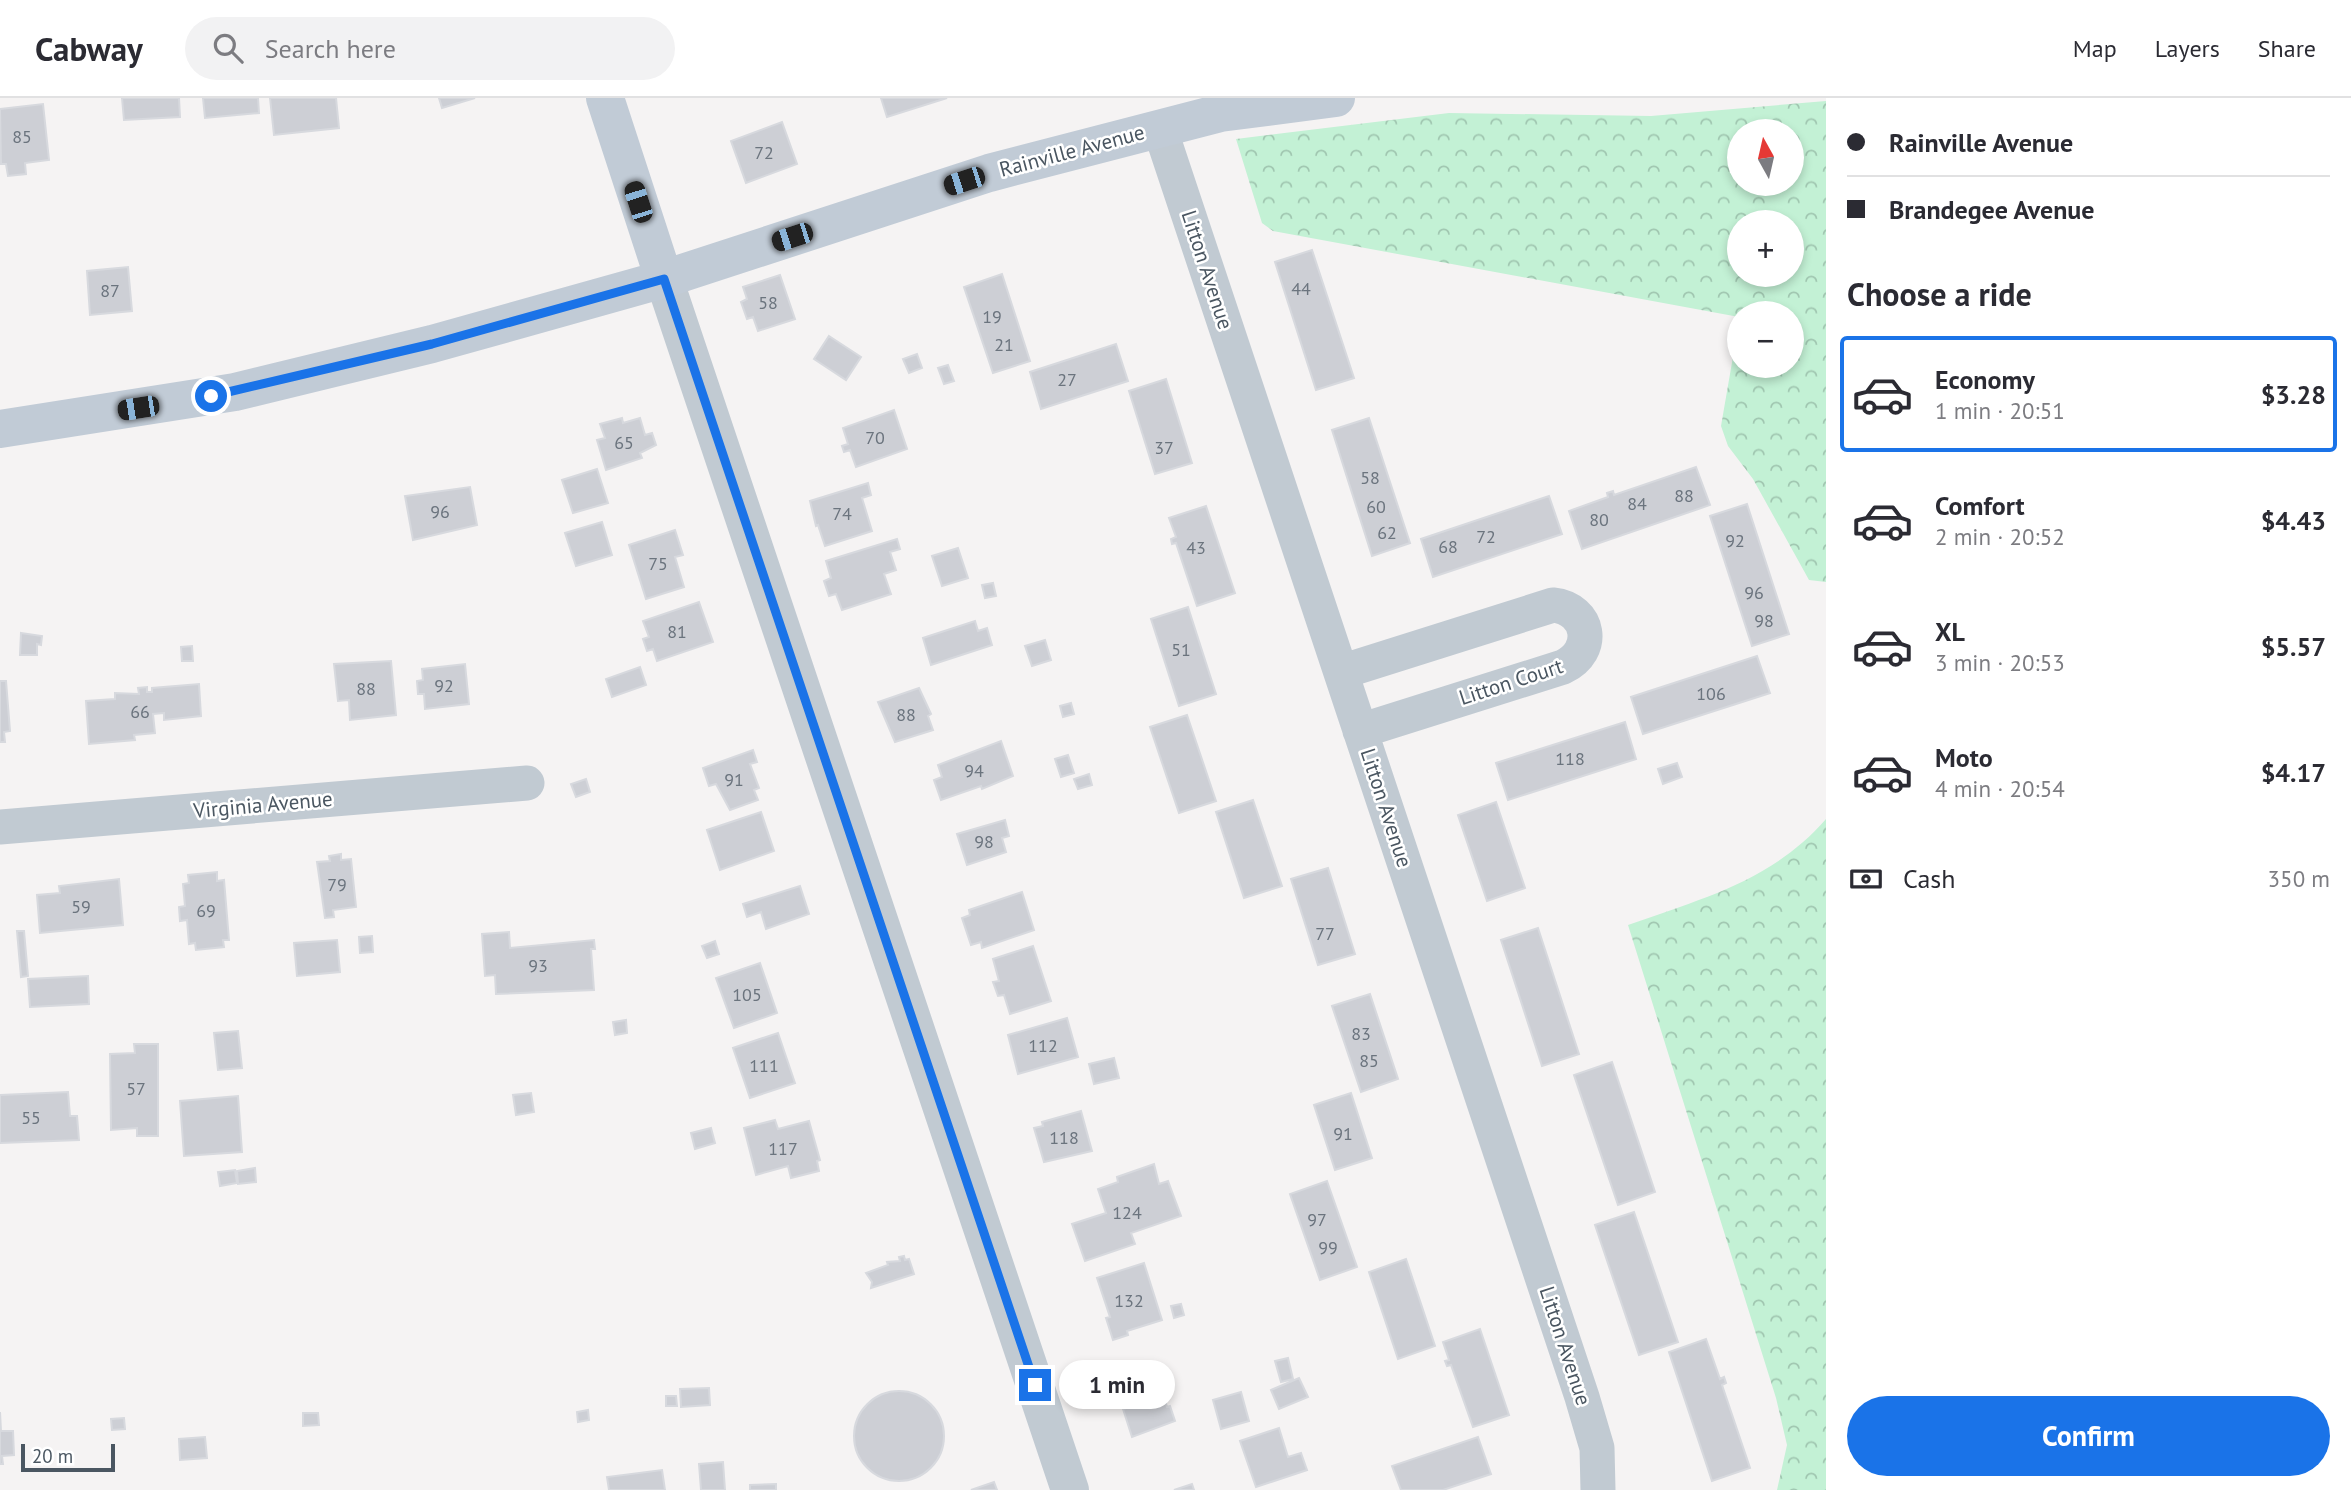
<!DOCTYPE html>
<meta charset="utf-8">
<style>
:root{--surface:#fff;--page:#f2f2f3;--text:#2b2b33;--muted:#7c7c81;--line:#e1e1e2;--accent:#1a73e8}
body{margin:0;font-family:"PT Sans",sans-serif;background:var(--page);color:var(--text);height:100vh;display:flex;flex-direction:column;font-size:26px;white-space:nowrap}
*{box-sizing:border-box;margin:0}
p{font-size:23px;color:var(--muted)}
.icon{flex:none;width:38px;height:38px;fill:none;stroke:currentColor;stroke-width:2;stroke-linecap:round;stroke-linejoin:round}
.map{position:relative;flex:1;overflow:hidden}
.sheet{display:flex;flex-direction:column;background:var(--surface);width:525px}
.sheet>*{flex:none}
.hud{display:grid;align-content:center;height:154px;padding:0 21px;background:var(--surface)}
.needle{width:46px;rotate:352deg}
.controls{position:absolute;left:1727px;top:21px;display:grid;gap:14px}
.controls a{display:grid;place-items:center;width:77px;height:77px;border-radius:50%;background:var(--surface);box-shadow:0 4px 10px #0003;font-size:35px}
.scale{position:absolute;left:21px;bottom:18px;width:94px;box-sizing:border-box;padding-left:7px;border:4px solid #4a5661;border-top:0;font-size:19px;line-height:24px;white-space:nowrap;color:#4a5661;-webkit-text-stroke:5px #fff;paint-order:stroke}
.end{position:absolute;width:32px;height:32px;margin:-16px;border:9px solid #1a73e8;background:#fff;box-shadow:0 0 0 4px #fff}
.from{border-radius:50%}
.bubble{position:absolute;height:49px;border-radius:24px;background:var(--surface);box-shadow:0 4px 10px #0003;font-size:23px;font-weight:700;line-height:49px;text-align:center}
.car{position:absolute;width:21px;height:42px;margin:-21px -10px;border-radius:9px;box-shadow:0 0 5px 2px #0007;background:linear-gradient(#222 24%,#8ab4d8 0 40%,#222 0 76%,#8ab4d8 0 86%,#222 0)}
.hud b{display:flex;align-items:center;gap:24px;height:66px;font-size:26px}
.hud b+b{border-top:2px solid var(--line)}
.hud i{width:18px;height:18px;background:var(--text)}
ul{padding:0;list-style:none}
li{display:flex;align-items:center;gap:21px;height:116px;margin:0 14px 10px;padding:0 7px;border:4px solid transparent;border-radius:7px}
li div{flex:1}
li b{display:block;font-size:26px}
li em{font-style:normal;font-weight:700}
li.current{border-color:var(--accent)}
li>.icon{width:63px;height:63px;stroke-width:1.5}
h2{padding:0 21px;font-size:32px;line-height:84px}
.pay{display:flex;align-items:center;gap:18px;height:77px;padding:0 21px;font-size:26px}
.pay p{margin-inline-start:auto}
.button{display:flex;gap:14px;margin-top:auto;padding:14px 21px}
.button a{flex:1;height:80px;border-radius:42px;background:var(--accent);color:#fff;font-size:28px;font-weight:700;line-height:80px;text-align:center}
header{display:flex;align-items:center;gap:42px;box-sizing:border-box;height:98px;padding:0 35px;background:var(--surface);border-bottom:2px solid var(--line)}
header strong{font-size:33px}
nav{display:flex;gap:38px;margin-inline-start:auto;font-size:24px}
.search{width:490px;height:63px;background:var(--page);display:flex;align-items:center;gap:18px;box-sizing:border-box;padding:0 24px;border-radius:38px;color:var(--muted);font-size:26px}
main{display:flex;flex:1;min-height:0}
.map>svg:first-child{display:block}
</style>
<header>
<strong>Cabway</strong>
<div class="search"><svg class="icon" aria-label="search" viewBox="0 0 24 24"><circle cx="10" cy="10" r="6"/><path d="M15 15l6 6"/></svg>Search here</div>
<nav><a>Map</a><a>Layers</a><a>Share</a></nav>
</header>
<main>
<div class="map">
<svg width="1826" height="1392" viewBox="0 0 1826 1392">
<defs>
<pattern id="forest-crowns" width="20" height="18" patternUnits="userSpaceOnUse" patternTransform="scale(1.75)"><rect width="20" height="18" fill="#c3f1d5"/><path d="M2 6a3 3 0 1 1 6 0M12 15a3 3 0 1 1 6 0" fill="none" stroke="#a0c6b0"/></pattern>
</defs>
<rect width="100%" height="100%" fill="#f5f3f3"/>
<path fill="url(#forest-crowns)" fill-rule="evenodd" d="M 1826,3 L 1826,484 L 1809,482 L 1753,381 L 1728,348 L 1721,328 L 1739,224 L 1740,268 L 1792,268 L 1792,215 L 1740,215 L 1739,219 L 1273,133 L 1262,125 L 1236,41 L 1449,15 L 1651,18 ZM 1740,33 L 1792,33 L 1792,86 L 1740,86 ZM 1740,124 L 1792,124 L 1792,177 L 1740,177 Z
M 1826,721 L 1826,1392 L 1777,1392 L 1787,1347 L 1776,1300 L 1628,827 C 1703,800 1772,783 1826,721 Z"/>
<path fill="#cdcfd5" stroke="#d7d9de" stroke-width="2" d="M 122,0 L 179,0 L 180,19 L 124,22 Z
M 203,0 L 258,0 L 259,15 L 205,20 Z
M 270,0 L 336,0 L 339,30 L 274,37 Z
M 439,0 L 475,0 L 442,10 Z
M 881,0 L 947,0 L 887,19 Z
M 43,6 L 49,62 L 25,65 L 26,76 L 8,78 L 6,66 L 1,66 L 0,11 Z
M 782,24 L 797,66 L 746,85 L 731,43 Z
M 1312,152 L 1354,280 L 1316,292 L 1275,164 Z
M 128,169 L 132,213 L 90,217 L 87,173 Z
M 1002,176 L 1030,263 L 993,275 L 964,189 Z
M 780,177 L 795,221 L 758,233 L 753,219 L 747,221 L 741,204 L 747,201 L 743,189 Z
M 829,238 L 861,259 L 846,282 L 814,261 Z
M 1116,246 L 1128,283 L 1041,311 L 1030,274 Z
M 917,256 L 922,270 L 909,275 L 903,261 Z
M 948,267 L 954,283 L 944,286 L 938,270 Z
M 1166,281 L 1192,365 L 1155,376 L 1129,293 Z
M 894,312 L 907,351 L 856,369 L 850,352 L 844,354 L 842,348 L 848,346 L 843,330 Z
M 622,320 L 623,325 L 640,320 L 645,337 L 652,335 L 656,347 L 640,355 L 642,360 L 606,372 L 597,342 L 605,340 L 600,326 Z
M 1369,320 L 1410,445 L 1372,458 L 1332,332 Z
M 1696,369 L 1710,407 L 1582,451 L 1569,413 L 1608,399 L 1607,395 L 1613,393 L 1614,397 Z
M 597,371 L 608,405 L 573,415 L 562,382 Z
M 868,385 L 871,397 L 862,400 L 872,433 L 825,448 L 818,427 L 816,428 L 810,403 Z
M 470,389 L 477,427 L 413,442 L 405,398 Z
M 1549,398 L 1562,436 L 1433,479 L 1421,441 Z
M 1747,406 L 1789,536 L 1752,548 L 1710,418 Z
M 1206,408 L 1235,495 L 1197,508 L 1176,445 L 1172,446 L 1171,441 L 1176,439 L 1169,420 Z
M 602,424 L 612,457 L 576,468 L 565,435 Z
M 675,432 L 683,457 L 675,459 L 684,489 L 646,501 L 629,447 Z
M 897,441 L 900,451 L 890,454 L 896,472 L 884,476 L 891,496 L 842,512 L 836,496 L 829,498 L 824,483 L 831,480 L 826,463 Z
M 958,450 L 968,480 L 942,488 L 932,458 Z
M 993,485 L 996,498 L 985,500 L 982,487 Z
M 699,504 L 713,544 L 657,563 L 653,551 L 647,553 L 643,541 L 649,539 L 643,523 Z
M 1188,509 L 1216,596 L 1179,608 L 1151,521 Z
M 975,523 L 978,533 L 987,530 L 992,547 L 931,567 L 923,540 Z
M 21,535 L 42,538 L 41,547 L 37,546 L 37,557 L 20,557 Z
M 1045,542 L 1051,562 L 1032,568 L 1025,548 Z
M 192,548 L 193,563 L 182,563 L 181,549 Z
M 1757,558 L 1770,595 L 1643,636 L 1631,599 Z
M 391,563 L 396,617 L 350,622 L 349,602 L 338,603 L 334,566 Z
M 465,566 L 469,606 L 425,611 L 424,596 L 418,596 L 417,583 L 423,582 L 422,571 Z
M 640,569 L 646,587 L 612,599 L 606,581 Z
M 0,583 L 6,583 L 10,633 L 4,634 L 5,644 L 0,644 Z
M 199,586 L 201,618 L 164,622 L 164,615 L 153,616 L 155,635 L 134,637 L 135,642 L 89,646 L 86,603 L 115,601 L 115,595 L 139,596 L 138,590 L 147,589 L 147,594 L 152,594 L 152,590 Z
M 919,590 L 931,616 L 928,618 L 933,632 L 895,644 L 878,604 Z
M 1071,605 L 1074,616 L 1063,619 L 1060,608 Z
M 1187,617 L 1216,703 L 1179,715 L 1150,629 Z
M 1625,624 L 1636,661 L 1508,702 L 1496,665 Z
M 1001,643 L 1013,678 L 982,691 L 981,688 L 941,702 L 934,682 L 942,679 L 938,667 Z
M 753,652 L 757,664 L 750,666 L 759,690 L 754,692 L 758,702 L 730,712 L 716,686 L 709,688 L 703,670 Z
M 1068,657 L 1074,675 L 1061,679 L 1055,661 Z
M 1677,665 L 1682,679 L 1663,686 L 1658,671 Z
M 1089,676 L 1092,687 L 1078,691 L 1074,681 Z
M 586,681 L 590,694 L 576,699 L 571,686 Z
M 1253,702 L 1282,788 L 1244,800 L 1216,714 Z
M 1496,704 L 1525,790 L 1487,803 L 1458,717 Z
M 761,714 L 774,753 L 720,772 L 707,732 Z
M 1005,722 L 1009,738 L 1002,740 L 1006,754 L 967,767 L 957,736 Z
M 341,756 L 341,762 L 351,761 L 356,809 L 333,812 L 334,819 L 325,820 L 317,764 L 330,763 L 329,758 Z
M 1328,770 L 1355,856 L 1318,867 L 1291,781 Z
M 217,774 L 217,783 L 224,782 L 229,842 L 223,842 L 224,849 L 196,852 L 195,845 L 189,846 L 187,822 L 180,823 L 179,809 L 185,808 L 183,786 L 189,785 L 188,777 Z
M 119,781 L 123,827 L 40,835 L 37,797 L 60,795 L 59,788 Z
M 800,788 L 809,816 L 766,831 L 761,814 L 747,819 L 743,806 Z
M 1022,794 L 1034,832 L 982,850 L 981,844 L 971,847 L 962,820 L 970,817 L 969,812 Z
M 1538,830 L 1579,956 L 1542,968 L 1501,842 Z
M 17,833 L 24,833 L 28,878 L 21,879 Z
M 509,834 L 510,850 L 594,842 L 595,851 L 591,851 L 594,892 L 496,896 L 495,877 L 485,878 L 482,836 Z
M 372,838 L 373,854 L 360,855 L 359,839 Z
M 337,842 L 340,874 L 297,878 L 294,845 Z
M 715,843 L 719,856 L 707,860 L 702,848 Z
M 1033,848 L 1051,903 L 1010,916 L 1004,897 L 998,898 L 993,884 L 999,883 L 993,861 Z
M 760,865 L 777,915 L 734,930 L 716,880 Z
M 88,878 L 89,906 L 30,909 L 28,881 Z
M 1370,896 L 1398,981 L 1361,994 L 1332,908 Z
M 1067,920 L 1078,959 L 1018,976 L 1008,937 Z
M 626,922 L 627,935 L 615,937 L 613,924 Z
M 238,933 L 242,970 L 218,972 L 214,935 Z
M 778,935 L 795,985 L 750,1000 L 733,950 Z
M 134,946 L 158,946 L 158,1038 L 137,1038 L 137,1030 L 111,1032 L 110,956 L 135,955 Z
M 1114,960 L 1119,980 L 1094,986 L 1089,966 Z
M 1612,964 L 1655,1094 L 1618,1107 L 1574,977 Z
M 68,994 L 70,1018 L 77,1018 L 79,1042 L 0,1045 L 0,997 Z
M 531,995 L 534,1014 L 516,1017 L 513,997 Z
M 1351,995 L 1372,1060 L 1335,1072 L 1314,1007 Z
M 238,998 L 242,1054 L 184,1058 L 180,1003 Z
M 1081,1013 L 1092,1053 L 1044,1064 L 1034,1030 L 1043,1028 L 1042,1024 Z
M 775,1022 L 778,1031 L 809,1023 L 820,1062 L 817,1063 L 819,1073 L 791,1080 L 788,1068 L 756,1077 L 744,1030 Z
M 711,1030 L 715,1045 L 695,1051 L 691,1035 Z
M 1154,1066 L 1159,1086 L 1168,1083 L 1181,1118 L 1131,1135 L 1135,1146 L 1085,1163 L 1072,1126 L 1106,1115 L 1098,1091 L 1118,1084 L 1117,1079 Z
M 255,1070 L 256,1084 L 238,1086 L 237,1073 Z
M 235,1072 L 237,1085 L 220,1088 L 218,1074 Z
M 1327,1083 L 1357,1169 L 1320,1182 L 1290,1096 Z
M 1634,1114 L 1678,1244 L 1639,1257 L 1595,1127 Z
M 904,1158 L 905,1162 L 909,1161 L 914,1176 L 871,1190 L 872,1184 L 866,1175 L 888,1167 L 887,1164 L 900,1163 L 899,1159 Z
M 1406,1161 L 1435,1248 L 1398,1261 L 1369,1174 Z
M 1144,1165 L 1162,1222 L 1127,1233 L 1128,1237 L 1113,1242 L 1106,1220 L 1110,1219 L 1097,1180 Z
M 1181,1206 L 1184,1217 L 1174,1220 L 1171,1208 Z
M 1480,1231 L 1509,1317 L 1473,1329 L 1451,1267 L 1447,1268 L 1445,1263 L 1449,1262 L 1443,1244 Z
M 1706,1241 L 1720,1281 L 1724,1279 L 1726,1285 L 1722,1287 L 1750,1370 L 1712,1383 L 1669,1254 Z
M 1288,1260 L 1293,1281 L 1281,1284 L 1275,1263 Z
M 1155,1272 L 1167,1309 L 1170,1308 L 1175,1323 L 1132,1339 L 1123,1311 L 1129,1309 L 1121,1282 Z
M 1299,1280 L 1308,1299 L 1279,1311 L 1271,1292 Z
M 709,1290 L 710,1307 L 681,1309 L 680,1291 Z
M854 1338a45 45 0 1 1 90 0a45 45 0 1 1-90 0Z
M 1241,1294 L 1249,1323 L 1221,1331 L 1213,1302 Z
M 666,1298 L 676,1298 L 677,1308 L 666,1308 Z
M 588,1312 L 589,1322 L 578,1324 L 577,1314 Z
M 0,1314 L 1,1333 L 13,1333 L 14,1357 L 2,1358 L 3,1366 L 0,1366 Z
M 303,1315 L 318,1315 L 319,1327 L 303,1328 Z
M 124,1320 L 125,1331 L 112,1332 L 111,1321 Z
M 1279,1330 L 1288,1359 L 1301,1355 L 1307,1372 L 1256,1389 L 1240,1343 Z
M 205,1339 L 207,1360 L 180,1362 L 179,1341 Z
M 1478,1339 L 1491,1376 L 1443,1392 L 1401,1392 L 1392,1368 Z
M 723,1364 L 725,1392 L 701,1392 L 699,1366 Z
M 662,1372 L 665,1392 L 609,1392 L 607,1379 Z
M 994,1384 L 997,1392 L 971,1392 Z
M 776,1386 L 776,1392 L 750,1392 L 750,1387 Z
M 1192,1386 L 1194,1392 L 1174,1392 Z"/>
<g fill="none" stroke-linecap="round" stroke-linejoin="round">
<path stroke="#c1cad2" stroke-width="35" d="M 1160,31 L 1582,1299 L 1597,1350 L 1598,1392
M 1341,574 L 1553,507 C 1590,511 1597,553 1563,569 L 1360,633
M 0,729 L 527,685"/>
<path stroke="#c1cad2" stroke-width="38" d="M 664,181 L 1070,1392"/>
<path stroke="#c1cbd6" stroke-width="38" d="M 605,0 L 664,181
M 0,331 L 235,294 L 432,246 L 664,181 L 989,75 L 1220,15 L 1336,0"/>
</g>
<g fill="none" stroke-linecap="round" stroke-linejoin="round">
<path stroke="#1a73e8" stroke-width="9" d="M 211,298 L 432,246 L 664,181 L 1035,1287"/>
</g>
<g text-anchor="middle" stroke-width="5" stroke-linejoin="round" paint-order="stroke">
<g font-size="18" fill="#6b747e">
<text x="22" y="45">85</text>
<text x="764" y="61">72</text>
<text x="1301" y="197">44</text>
<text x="110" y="199">87</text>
<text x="768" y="211">58</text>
<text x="992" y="225">19</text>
<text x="1004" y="253">21</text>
<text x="1067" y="288">27</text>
<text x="875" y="346">70</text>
<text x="624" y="351">65</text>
<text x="1164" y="356">37</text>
<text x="1370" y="386">58</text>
<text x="1684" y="404">88</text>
<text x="1637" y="412">84</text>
<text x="1376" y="415">60</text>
<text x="440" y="420">96</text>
<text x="842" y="422">74</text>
<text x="1599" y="428">80</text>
<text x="1387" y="441">62</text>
<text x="1486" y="445">72</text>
<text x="1735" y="449">92</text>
<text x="1448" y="455">68</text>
<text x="1196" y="456">43</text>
<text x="658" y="472">75</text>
<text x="1754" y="501">96</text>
<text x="1764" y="529">98</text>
<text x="677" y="540">81</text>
<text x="1181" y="558">51</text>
<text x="444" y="594">92</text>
<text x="366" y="597">88</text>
<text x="1711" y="602">106</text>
<text x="140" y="620">66</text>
<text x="906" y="623">88</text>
<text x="1570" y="667">118</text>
<text x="974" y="679">94</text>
<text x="734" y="688">91</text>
<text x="984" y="750">98</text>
<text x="337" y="793">79</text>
<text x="81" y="815">59</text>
<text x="206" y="819">69</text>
<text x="1325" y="842">77</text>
<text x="538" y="874">93</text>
<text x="747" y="903">105</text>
<text x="1361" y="942">83</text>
<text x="1043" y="954">112</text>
<text x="1369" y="969">85</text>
<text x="764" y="974">111</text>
<text x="136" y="997">57</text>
<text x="31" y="1026">55</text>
<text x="1343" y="1042">91</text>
<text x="1064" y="1046">118</text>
<text x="783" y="1057">117</text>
<text x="1127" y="1121">124</text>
<text x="1317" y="1128">97</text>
<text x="1328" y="1156">99</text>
<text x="1129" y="1209">132</text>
</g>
<g font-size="21" fill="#4a5661" stroke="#fff">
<text transform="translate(1072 53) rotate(-15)" y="7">Rainville Avenue</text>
<text transform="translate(1207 172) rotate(72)" y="7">Litton Avenue</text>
<text transform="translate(1511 584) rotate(-18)" y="7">Litton Court</text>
<text transform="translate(263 707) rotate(-5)" y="7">Virginia Avenue</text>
<text transform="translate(1386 710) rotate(72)" y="7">Litton Avenue</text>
<text transform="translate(1565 1248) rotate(72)" y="7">Litton Avenue</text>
</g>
</g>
</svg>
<div class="controls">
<a><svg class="needle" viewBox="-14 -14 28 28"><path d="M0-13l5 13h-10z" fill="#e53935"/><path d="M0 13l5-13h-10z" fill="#7c7c81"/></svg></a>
<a>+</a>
<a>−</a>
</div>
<div class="scale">20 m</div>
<i class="end from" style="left:211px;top:298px"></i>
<i class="end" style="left:1035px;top:1287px"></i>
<div class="bubble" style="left:1059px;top:1262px;width:116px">1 min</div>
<i class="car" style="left:964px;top:83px;rotate:252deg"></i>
<i class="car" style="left:638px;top:104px;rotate:342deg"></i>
<i class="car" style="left:792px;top:139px;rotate:252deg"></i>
<i class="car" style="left:138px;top:310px;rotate:261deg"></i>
</div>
<section class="sheet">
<div class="hud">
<b><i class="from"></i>Rainville Avenue</b>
<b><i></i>Brandegee Avenue</b>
</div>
<h2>Choose a ride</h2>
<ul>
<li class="current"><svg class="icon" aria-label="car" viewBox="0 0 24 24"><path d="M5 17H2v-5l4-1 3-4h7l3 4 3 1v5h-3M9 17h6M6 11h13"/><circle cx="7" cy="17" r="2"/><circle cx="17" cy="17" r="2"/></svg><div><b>Economy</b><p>1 min · 20:51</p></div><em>$3.28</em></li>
<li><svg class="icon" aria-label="car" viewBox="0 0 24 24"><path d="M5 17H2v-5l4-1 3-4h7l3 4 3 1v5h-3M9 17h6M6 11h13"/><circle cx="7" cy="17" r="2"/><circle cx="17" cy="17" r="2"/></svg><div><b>Comfort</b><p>2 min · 20:52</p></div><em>$4.43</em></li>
<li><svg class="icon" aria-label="car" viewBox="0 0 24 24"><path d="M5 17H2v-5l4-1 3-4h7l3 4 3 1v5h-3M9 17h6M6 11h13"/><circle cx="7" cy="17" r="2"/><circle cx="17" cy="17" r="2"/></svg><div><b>XL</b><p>3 min · 20:53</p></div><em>$5.57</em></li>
<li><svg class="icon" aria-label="car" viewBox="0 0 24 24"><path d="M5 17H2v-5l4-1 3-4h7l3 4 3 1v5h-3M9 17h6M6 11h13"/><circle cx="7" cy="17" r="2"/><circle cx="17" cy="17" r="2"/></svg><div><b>Moto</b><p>4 min · 20:54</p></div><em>$4.17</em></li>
</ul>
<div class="pay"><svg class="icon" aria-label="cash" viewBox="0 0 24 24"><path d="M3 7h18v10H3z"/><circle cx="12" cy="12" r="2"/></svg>Cash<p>350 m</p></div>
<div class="button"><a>Confirm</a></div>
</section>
</main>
